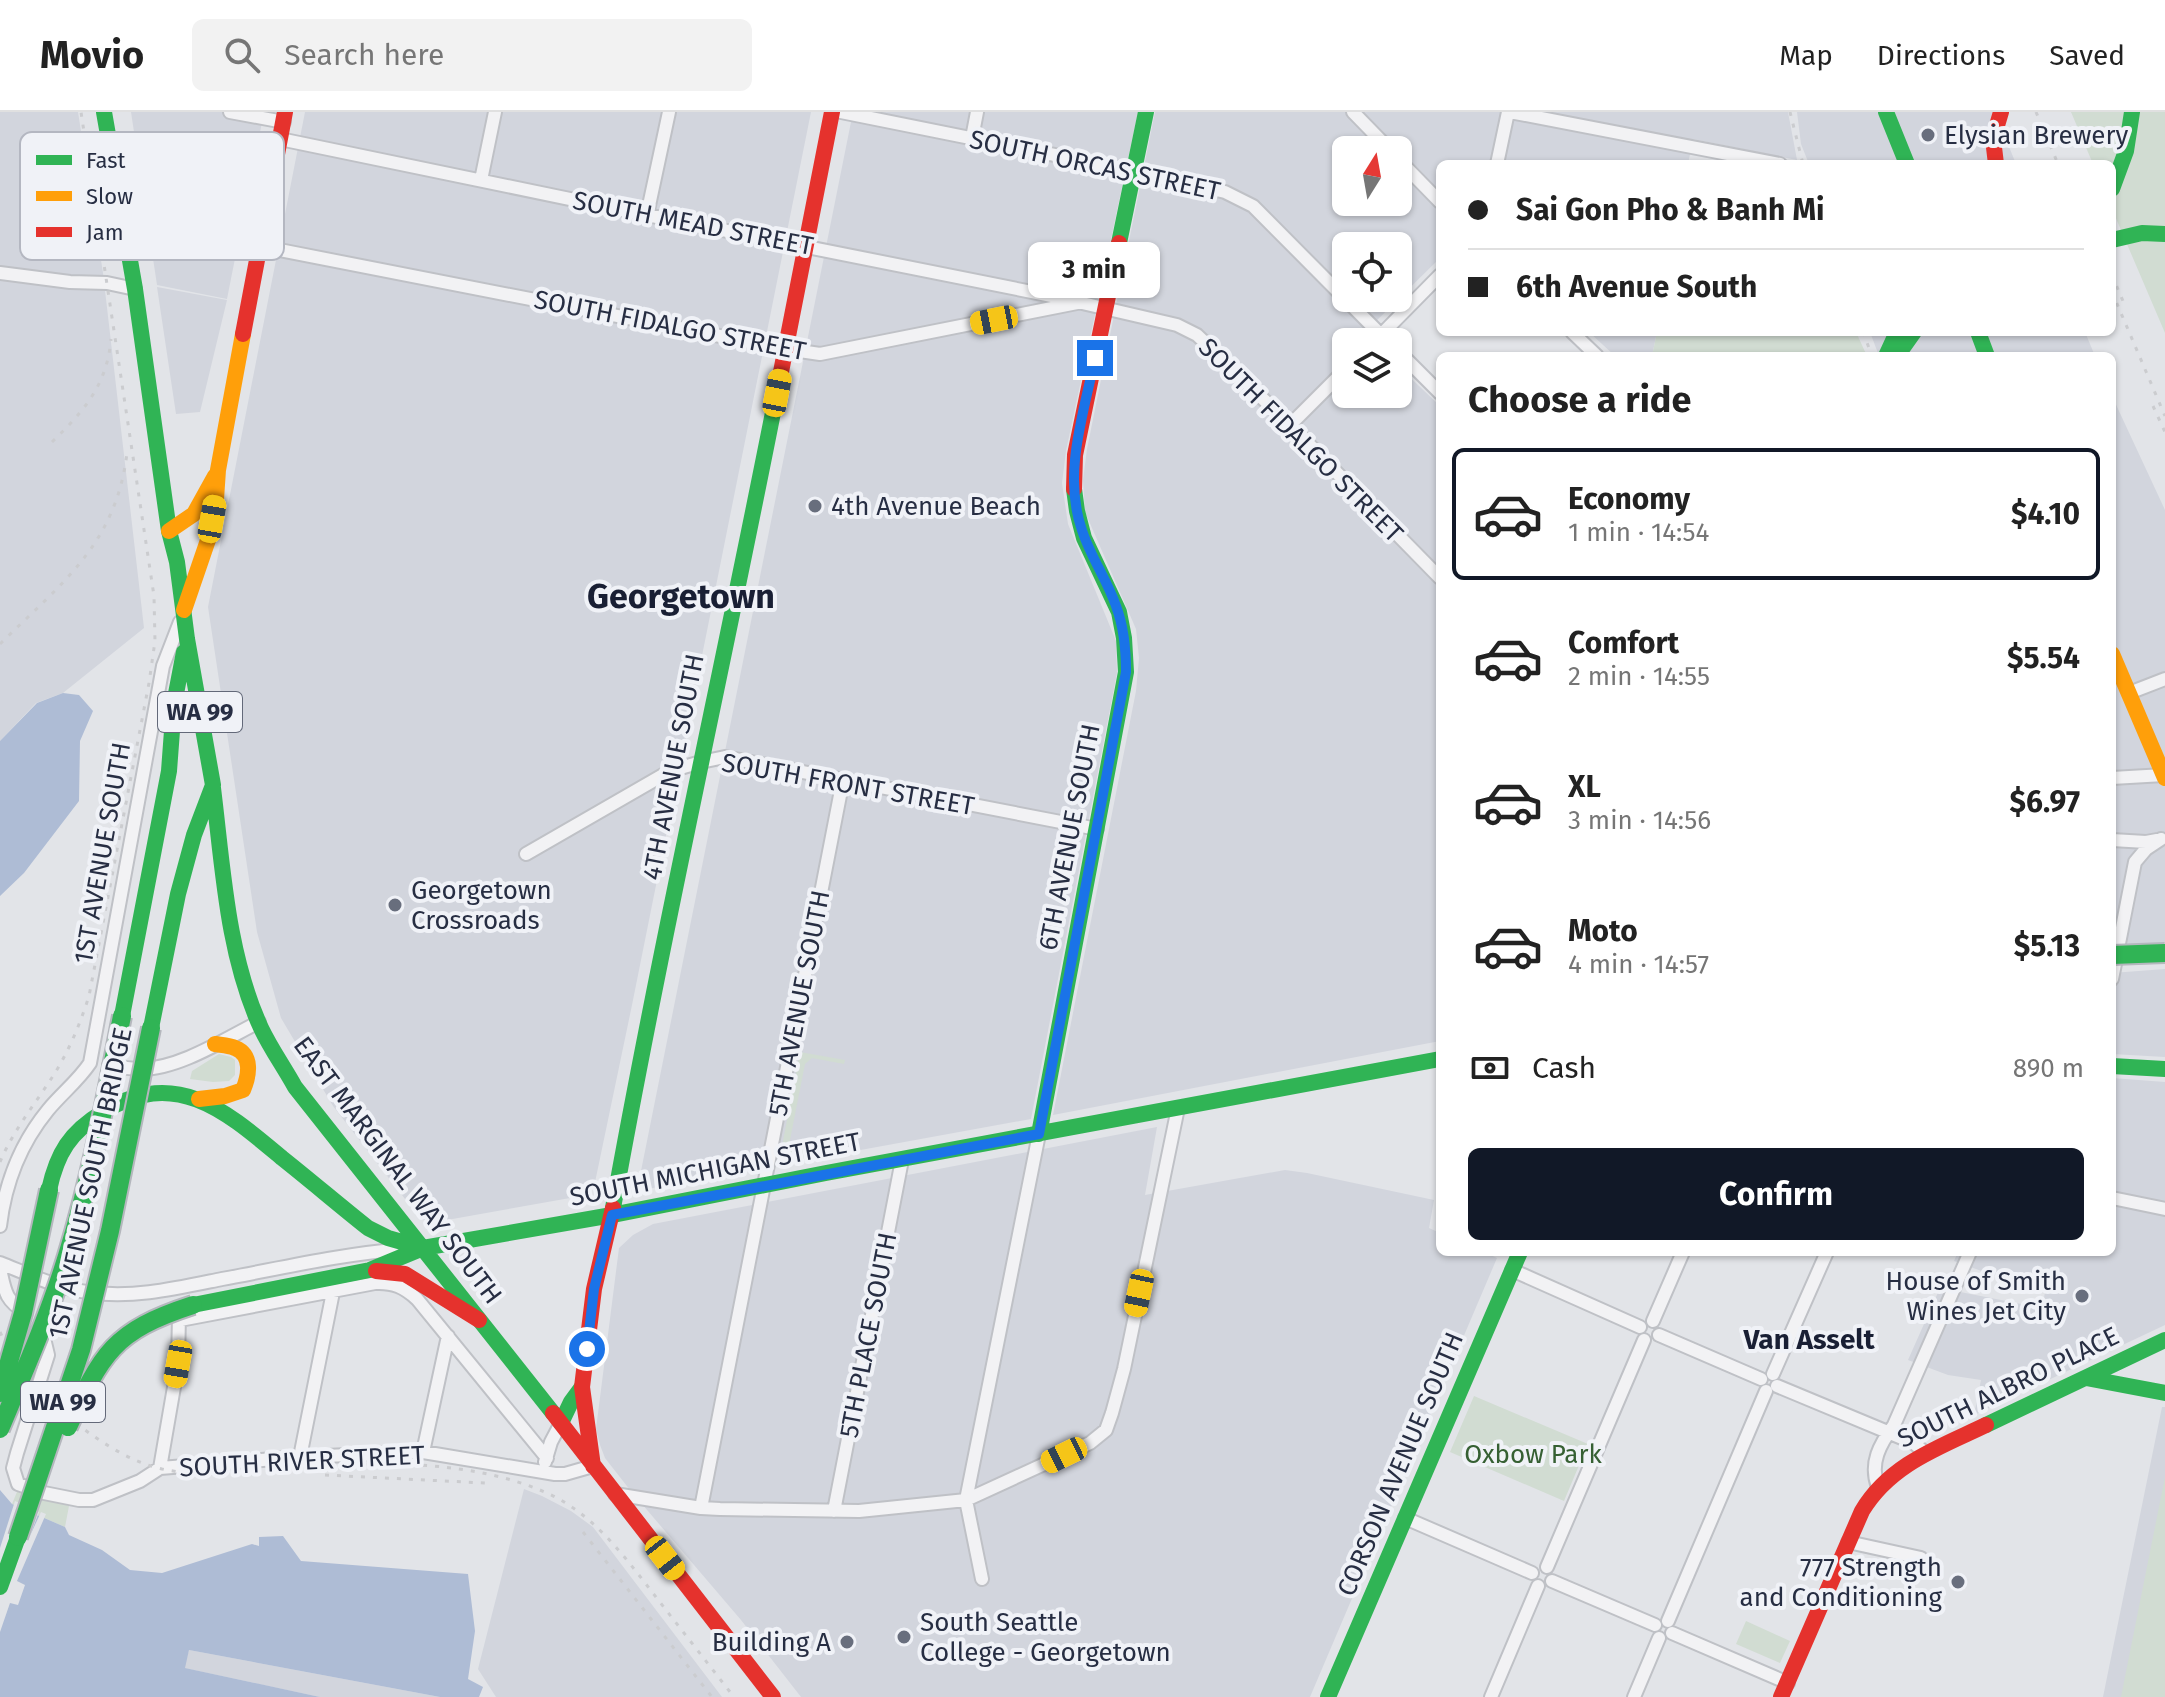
<!DOCTYPE html>
<meta charset="utf-8">
<style>
:root{--surface:#fff;--page:#f2f2f2;--text:#222;--muted:#767676;--line:#e0e0e0;--accent:#111827}
body{margin:0;font-family:"Fira Sans",sans-serif;background:var(--page);color:var(--text);height:100vh;display:flex;flex-direction:column;font-size:30px;white-space:nowrap}
*{box-sizing:border-box;margin:0}
p{font-size:26px;color:var(--muted)}
.icon{flex:none;width:44px;height:44px;fill:none;stroke:currentColor;stroke-width:2;stroke-linecap:round;stroke-linejoin:round}
.map{position:relative;flex:1;overflow:hidden}
.drawer{position:absolute;left:1436px;top:240px;width:680px;height:904px;display:flex;flex-direction:column;background:var(--surface);border-radius:12px;box-shadow:0 2px 6px #0004}
.drawer>*{flex:none}
.banner{position:absolute;left:1436px;top:48px;width:680px;height:176px;border-radius:12px;box-shadow:0 2px 6px #0004;display:grid;align-content:center;height:176px;padding:0 32px;background:var(--surface)}
.needle{width:52px;rotate:11deg}
.buttons{position:absolute;left:1332px;top:24px;display:grid;gap:16px}
.buttons a{display:grid;place-items:center;width:80px;height:80px;border-radius:12px;background:var(--surface);box-shadow:0 2px 6px #0004;font-size:40px}
.end{position:absolute;width:36px;height:36px;margin:-18px;border:10px solid #1a73e8;background:#fff;box-shadow:0 0 0 4px #fff}
.from{border-radius:50%}
.bubble{position:absolute;height:56px;border-radius:12px;background:var(--surface);box-shadow:0 2px 6px #0004;font-size:26px;font-weight:700;line-height:56px;text-align:center}
.car{position:absolute;width:24px;height:48px;margin:-24px -12px;border-radius:10px;box-shadow:0 0 6px 2px #0007;background:linear-gradient(#f5c518 24%,#345 0 40%,#f5c518 0 76%,#345 0 86%,#f5c518 0)}
.banner b{display:flex;align-items:center;gap:28px;height:76px;font-size:30px}
.banner b+b{border-top:2px solid var(--line)}
.banner i{width:20px;height:20px;background:var(--text)}
ul{padding:0;list-style:none}
li{display:flex;align-items:center;gap:24px;height:132px;margin:0 16px 12px;padding:0 16px;border:4px solid transparent;border-radius:12px}
li div{flex:1}
li b{display:block;font-size:30px}
li em{font-style:normal;font-weight:700}
li.on{border-color:var(--accent)}
li>.icon{width:72px;height:72px;stroke-width:1.5}
h2{padding:0 32px;font-size:36px;line-height:96px}
.pay{display:flex;align-items:center;gap:20px;height:88px;padding:0 32px;font-size:30px}
.pay p{margin-inline-start:auto}
.action{display:flex;gap:16px;margin-top:auto;padding:16px 32px}
.action a{flex:1;height:92px;border-radius:12px;background:var(--accent);color:#fff;font-size:32px;font-weight:700;line-height:92px;text-align:center}
header{display:flex;align-items:center;gap:48px;box-sizing:border-box;height:112px;padding:0 40px;background:var(--surface);border-bottom:2px solid var(--line)}
header strong{font-size:38px}
nav{display:flex;gap:44px;margin-inline-start:auto;font-size:28px}
.search{width:560px;height:72px;background:var(--page);display:flex;align-items:center;gap:20px;box-sizing:border-box;padding:0 28px;border-radius:12px;color:var(--muted);font-size:30px}
.map>svg:first-child{display:block}
</style>
<header>
<strong>Movio</strong>
<div class="search"><svg class="icon" aria-label="search" viewBox="0 0 24 24"><circle cx="10" cy="10" r="6"/><path d="M15 15l6 6"/></svg>Search here</div>
<nav><a>Map</a><a>Directions</a><a>Saved</a></nav>
</header>
<div class="map">
<svg width="2165" height="1585" viewBox="0 0 2165 1585">
<rect width="100%" height="100%" fill="#e2e4e8"/>
<path fill="#d2d5dd" fill-rule="evenodd" d="M 0,0 L 78,0 L 103,161 L 144,516 L 63,581 L 36,591 L 0,629 Z
M 131,0 L 264,0 L 227,187 L 157,173 Z
M 305,0 L 811,0 L 632,893 L 594,1075 L 587,1083 L 430,1111 L 419,1105 L 333,994 L 281,906 L 257,820 L 208,495 Z
M 853,0 L 1138,0 L 1066,339 L 1062,371 L 1068,412 L 1116,529 L 1117,561 L 1031,1007 L 647,1077 L 642,1071 L 640,1064 Z
M 1155,0 L 1788,0 L 1797,48 L 1693,27 L 1688,52 L 1440,52 L 1440,146 L 1364,221 L 1373,230 L 1346,230 L 1346,282 L 1398,282 L 1398,254 L 1440,294 L 1440,929 L 1053,1003 L 1136,579 L 1139,546 L 1136,517 L 1085,400 L 1083,368 L 1087,337 ZM 1346,38 L 1398,38 L 1398,90 L 1346,90 ZM 1346,134 L 1398,134 L 1398,186 L 1346,186 Z
M 1797,0 L 1995,0 L 2016,52 L 1809,52 L 1801,32 Z
M 157,175 L 227,188 L 200,300 L 176,302 Z
M 1589,220 L 1657,220 L 1652,244 L 1615,244 Z
M 1870,220 L 2085,220 L 2095,244 L 1879,244 Z
M 2112,284 L 2165,398 L 2165,831 L 2112,832 Z
M 2165,857 L 2165,945 L 2112,942 L 2112,861 Z
M 2112,966 L 2165,970 L 2165,1213 L 1974,1303 L 1981,1268 L 1948,1263 L 1908,1248 L 1940,1176 L 2042,1196 L 2046,1175 L 1987,1161 L 1954,1149 L 1958,1140 L 2112,1140 Z
M 1157,1015 L 1145,1083 L 1285,1058 L 1307,1061 L 1434,1088 L 1429,1116 L 1440,1121 L 1440,1140 L 1484,1140 L 1497,1146 L 1310,1585 L 801,1585 L 741,1508 L 630,1378 L 605,1346 L 600,1333 L 596,1317 L 619,1136 L 633,1123 L 653,1112 Z
M 2162,1295 L 2165,1295 L 2165,1585 L 2103,1585 Z
M 524,1377 L 542,1384 L 571,1399 L 593,1415 L 722,1585 L 496,1585 L 478,1557 Z
M 189,1538 L 440,1585 L 320,1585 L 184,1556 Z"/>
<path fill="#d1dcd2" d="M 2071,0 L 2165,0 L 2165,221 L 2112,97 L 2112,52 L 2093,52 Z
M 1657,220 L 1856,220 L 1867,244 L 1652,244 Z
M 800,940 L 845,948 L 844,952 L 812,946 L 805,952 L 789,1033 L 818,1039 L 821,1030 L 826,1031 L 823,1044 L 782,1052 L 779,1050 Z
M 219,942 L 231,945 L 235,948 L 235,963 L 229,969 L 213,970 L 190,967 L 192,959 Z
M 1474,1284 L 1588,1332 L 1564,1389 L 1450,1340 Z
M 2165,1365 L 2165,1585 L 2121,1585 Z
M 19,1375 L 69,1394 L 65,1415 L 12,1392 Z
M 1746,1509 L 1790,1529 L 1780,1551 L 1736,1532 Z"/>
<path fill="#aebcd5" d="M 63,581 L 79,583 L 93,599 L 80,629 L 79,689 L 24,761 L 0,784 L 0,629 L 37,591 Z
M 0,1378 L 12,1392 L 65,1415 L 69,1423 L 102,1438 L 130,1458 L 162,1461 L 252,1432 L 259,1434 L 259,1425 L 283,1424 L 301,1449 L 468,1462 L 475,1519 L 468,1567 L 483,1575 L 479,1585 L 440,1585 L 189,1538 L 185,1556 L 320,1585 L 0,1585 Z"/>
<path fill="#e2e4e8" d="M 15,1389 L 39,1400 L 29,1426 L 41,1400 L 46,1402 L 17,1469 L 25,1473 L 18,1493 L 10,1491 L 0,1520 L 0,1436 Z"/>
<g fill="none" stroke-linecap="round" stroke-linejoin="round">
<defs>
<path id="street" d="M 230,0 L 284,10
M 841,0 L 1134,59 L 1225,80 L 1253,94 L 1388,230
M 1353,0 L 1390,38
M 1510,0 L 1780,52
M 972,26 L 977,0
M 280,27 L 647,103 L 1052,184 L 1177,213 L 1197,223 L 1217,242 L 1294,317 L 1440,466
M 1398,47 L 1440,90
M 1497,52 L 1508,0
M 481,68 L 495,0
M 647,103 L 669,0
M 259,134 L 786,237 L 820,242 L 1077,191
M 0,161 L 70,170 L 107,171 L 135,177
M 1572,220 L 1597,244
M 1374,230 L 1440,163
M 1398,239 L 1440,281
M 1290,313 L 1346,257
M 2129,581 L 2165,567
M 2112,666 L 2164,663
M 2112,728 L 2146,730 L 2157,728
M 526,742 L 670,659 L 701,650 L 725,645 L 1097,717
M 2112,867 L 2135,750 L 2146,737 L 2161,727
M 109,953 C 119,955 130,957 141,957 C 179,957 225,927 259,910
M 2112,1086 L 2165,1097
M 0,1114 C 5,1072 21,1031 48,998 C 61,982 78,969 90,951 L 163,554 L 180,510
M 0,1151 C 28,1162 57,1176 87,1180 C 133,1187 178,1176 222,1167 C 282,1156 342,1142 404,1137
M 0,1157 C 5,1179 5,1188 25,1200
M 1512,1158 L 1640,1215
M 180,1208 L 375,1171 C 393,1170 404,1175 417,1187 L 547,1346
M 1653,1209 L 1683,1140
M 42,1218 L 48,1243 L 17,1341 L 13,1356 L 18,1372 L 44,1381 L 79,1388 L 93,1388 L 140,1369 L 160,1356 L 300,1345 L 423,1340 L 555,1362 L 565,1362 L 593,1354
M 1659,1223 L 1761,1267
M 1773,1262 L 1827,1140
M 1777,1274 L 1914,1331 L 1925,1341
M 423,1340 L 448,1224
M 300,1345 L 333,1180
M 545,1350 L 551,1330 L 561,1311
M 160,1356 L 178,1252 L 179,1203
M 1878,1375 C 1869,1351 1880,1332 1894,1313 L 1970,1140
M 615,1382 L 701,1396 L 720,1397 L 859,1399 L 966,1388 L 1090,1331 L 1106,1318 L 1112,1301 L 1124,1257 L 1178,996
M 701,1396 L 843,668
M 834,1399 L 902,1048
M 1405,1406 L 1532,1461
M 1848,1430 L 1921,1446
M 1547,1455 L 1644,1228
M 982,1467 L 966,1388 L 1039,1022
M 1552,1469 L 1655,1513
M 1668,1509 L 1766,1279
M 1672,1521 L 1788,1571
M 1491,1585 L 1538,1474
M 1634,1585 L 1659,1526"/>
</defs>
<use href="#street" stroke="#bfc1c6" stroke-width="16"/>
<use href="#street" stroke="#f2f2f4" stroke-width="12"/>
<path stroke="#30b455" stroke-width="16" d="M 104,0 L 135,177 L 169,419 L 177,450 L 187,527 L 213,673 L 194,723 L 178,782 L 151,916
M 1886,0 L 1907,52
M 2112,77 L 2126,39 L 2132,0
M 2112,128 L 2142,121 L 2165,122
M 1119,131 L 1146,0
M 1978,220 L 1987,244
M 1886,244 L 1897,220
M 1897,244 L 1914,220
M 213,676 C 223,756 227,842 261,916 C 271,937 284,955 295,975 L 553,1301
M 122,904 L 169,659 L 174,592 L 184,540
M 2112,954 L 2165,957
M 1039,1022 L 1126,560 L 1124,526 L 1119,500 L 1084,426 L 1077,399 L 1074,377
M 49,1078 C 57,1041 70,1020 103,1000 C 176,954 227,1000 282,1046 C 311,1069 339,1093 368,1116 L 388,1126 L 423,1136
M 613,1096 C 663,818 726,542 780,265
M 423,1136 L 612,1103 L 826,1061 L 1440,947
M 193,1193 L 370,1158 L 423,1136
M 2086,1266 L 2165,1281
M 561,1311 L 571,1290 L 582,1275
M 1986,1313 L 2165,1228
M 0,1475 L 18,1425
M 1328,1585 L 1520,1140"/>
<path stroke="#ff9f0a" stroke-width="16" d="M 169,419 L 194,402 L 215,364
M 184,498 L 208,428 L 216,387 L 218,358 L 243,222
M 2112,542 L 2165,666
M 199,987 L 225,984 L 243,978 C 249,964 253,943 235,936 C 229,933 221,933 215,932"/>
<path stroke="#e5322d" stroke-width="16" d="M 1996,52 L 1993,27 L 2001,0
M 243,222 L 285,0
M 780,265 L 832,0
M 1074,377 L 1075,343 L 1119,131
M 376,1159 L 405,1162 L 479,1208
M 553,1301 L 773,1585
M 593,1354 L 582,1275 L 594,1177 L 613,1096
M 1781,1585 L 1862,1399 C 1890,1352 1940,1335 1986,1313"/>
<path stroke="#cbcccf" stroke-width="3" stroke-dasharray="4 8" stroke-linecap="butt" d="M 1790,0 L 1803,52
M 2036,0 L 2058,52
M 2112,163 L 2123,189
M 2112,180 L 2165,304
M 1863,220 L 1872,244
M 2153,294 L 2165,320
M 52,330 C 84,299 107,273 111,227
M 0,532 C 62,471 116,432 127,341
M 0,1050 C 13,1019 35,992 53,964 C 69,939 80,912 89,884 L 149,571 L 155,529 L 154,484 L 81,0
M 0,1220 C 18,1259 43,1287 77,1312 C 102,1331 131,1350 162,1357 C 209,1367 254,1360 301,1356 C 380,1349 473,1348 547,1381 C 596,1403 627,1448 659,1489 C 684,1521 709,1553 734,1585
M 325,1363 L 485,1371
M 583,1420 L 712,1585"/>
<defs>
<path id="fast-bridge" d="M 2112,843 L 2165,841
M 0,1281 L 23,1201 L 49,1078
M 68,1315 C 102,1241 113,1219 193,1193
M 0,1317 C 24,1260 49,1203 67,1144 C 91,1066 106,985 122,904
M 18,1425 L 81,1238 L 110,1119 L 151,916"/>
</defs>
<use href="#fast-bridge" stroke="#b4b7bd" stroke-width="22" stroke-linecap="butt"/>
<use href="#fast-bridge" stroke="#30b455" stroke-width="18"/>
</g>
<g fill="none" stroke-linecap="round" stroke-linejoin="round">
<path stroke="#1a73e8" stroke-width="10" d="M 587,1237 L 594,1177 L 612,1103 L 1039,1022 L 1126,560 C 1126,537 1124,515 1116,494 C 1107,467 1089,443 1081,415 C 1063,360 1084,301 1095,246"/>
</g>
<g fill="#686e7d" stroke="#f0f2f7" stroke-width="3">
<circle cx="1928" cy="23" r="8"/>
<circle cx="815" cy="394" r="8"/>
<circle cx="395" cy="793" r="8"/>
<circle cx="2082" cy="1184" r="8"/>
<circle cx="1958" cy="1470" r="8"/>
<circle cx="904" cy="1525" r="8"/>
<circle cx="847" cy="1530" r="8"/>
</g>
<g text-anchor="middle" stroke-width="8" stroke-linejoin="round" paint-order="stroke">
<g fill="#f0f2f7" stroke="#636979" stroke-width="2">
<rect x="158" y="580" width="84" height="40" rx="6"/>
<rect x="21" y="1270" width="84" height="40" rx="6"/>
</g>
<g font-size="24" font-weight="bold" fill="#272e43">
<text x="200" y="608">WA 99</text>
<text x="63" y="1298">WA 99</text>
</g>
<g font-size="26" fill="#272e43" stroke="#f0f2f7" text-anchor="start">
<text x="1944" y="32">Elysian Brewery</text>
<text x="831" y="403">4th Avenue Beach</text>
<text x="411" y="787">Georgetown<tspan x="411" dy="30">Crossroads</tspan></text>
<text x="2066" y="1178" text-anchor="end">House of Smith<tspan x="2066" dy="30">Wines Jet City</tspan></text>
<text x="1942" y="1464" text-anchor="end">777 Strength<tspan x="1942" dy="30">and Conditioning</tspan></text>
<text x="920" y="1519">South Seattle<tspan x="920" dy="30">College - Georgetown</tspan></text>
<text x="831" y="1539" text-anchor="end">Building A</text>
</g>
<g font-size="26" fill="#272e43" stroke="#f0f2f7">
<text transform="translate(1095 53) rotate(12)" y="9">SOUTH ORCAS STREET</text>
<text transform="translate(693 111) rotate(11)" y="9">SOUTH MEAD STREET</text>
<text transform="translate(670 213) rotate(11)" y="9">SOUTH FIDALGO STREET</text>
<text transform="translate(1301 328) rotate(45)" y="9">SOUTH FIDALGO STREET</text>
<text transform="translate(673 655) rotate(-79)" y="9">4TH AVENUE SOUTH</text>
<text transform="translate(848 672) rotate(10)" y="9">SOUTH FRONT STREET</text>
<text transform="translate(1069 725) rotate(-79)" y="9">6TH AVENUE SOUTH</text>
<text transform="translate(102 741) rotate(-80)" y="9">1ST AVENUE SOUTH</text>
<text transform="translate(799 891) rotate(-79)" y="9">5TH AVENUE SOUTH</text>
<text transform="translate(715 1057) rotate(-11)" y="9">SOUTH MICHIGAN STREET</text>
<text transform="translate(398 1058) rotate(53)" y="9">EAST MARGINAL WAY SOUTH</text>
<text transform="translate(90 1071) rotate(-78)" y="9">1ST AVENUE SOUTH BRIDGE</text>
<text transform="translate(868 1223) rotate(-79)" y="9">5TH PLACE SOUTH</text>
<text transform="translate(2008 1275) rotate(-26)" y="9">SOUTH ALBRO PLACE</text>
<text transform="translate(302 1349) rotate(-3)" y="9">SOUTH RIVER STREET</text>
<text transform="translate(1400 1352) rotate(-67)" y="9">CORSON AVENUE SOUTH</text>
</g>
<g font-size="26" fill="#366033" stroke="#f0f2f7">
<text x="1533" y="1351">Oxbow Park</text>
</g>
<g font-size="28" font-weight="bold" fill="#191f34" stroke="#f0f2f7">
<text x="1809" y="1237">Van Asselt</text>
</g>
<g font-size="34" font-weight="bold" fill="#191f34" stroke="#f0f2f7">
<text x="681" y="496">Georgetown</text>
</g>
</g>
<rect x="20" y="20" width="264" height="128" rx="12" fill="#f0f2f7" stroke="#b4b7c1" stroke-width="2"/>
<rect x="36" y="43" width="36" height="10" fill="#30b455"/>
<rect x="36" y="79" width="36" height="10" fill="#ff9f0a"/>
<rect x="36" y="115" width="36" height="10" fill="#e5322d"/>
<g font-size="22" fill="#272e43">
<text x="86" y="56">Fast</text>
<text x="86" y="92">Slow</text>
<text x="86" y="128">Jam</text>
</g>
</svg>
<div class="buttons">
<a><svg class="needle" viewBox="-14 -14 28 28"><path d="M0-13l5 13h-10z" fill="#e53935"/><path d="M0 13l5-13h-10z" fill="#767676"/></svg></a>
<a><svg class="icon" aria-label="locate" viewBox="0 0 24 24"><circle cx="12" cy="12" r="6"/><path d="M12 2v4M12 18v4M2 12h4M18 12h4"/></svg></a>
<a><svg class="icon" aria-label="layers" viewBox="0 0 24 24"><path d="M12 4l9 5-9 5-9-5zM3 14l9 5 9-5"/></svg></a>
</div>
<i class="end from" style="left:587px;top:1237px"></i>
<i class="end" style="left:1095px;top:246px"></i>
<div class="bubble" style="left:1028px;top:130px;width:132px">3 min</div>
<i class="car" style="left:994px;top:208px;rotate:259deg"></i>
<i class="car" style="left:777px;top:281px;rotate:11deg"></i>
<i class="car" style="left:212px;top:407px;rotate:10deg"></i>
<i class="car" style="left:1139px;top:1181px;rotate:192deg"></i>
<i class="car" style="left:178px;top:1252px;rotate:190deg"></i>
<i class="car" style="left:1064px;top:1343px;rotate:244deg"></i>
<i class="car" style="left:665px;top:1446px;rotate:142deg"></i>
<div class="banner">
<b><i class="from"></i>Sai Gon Pho &amp; Banh Mi</b>
<b><i></i>6th Avenue South</b>
</div>
<section class="drawer">
<h2>Choose a ride</h2>
<ul>
<li class="on"><svg class="icon" aria-label="car" viewBox="0 0 24 24"><path d="M5 17H2v-5l4-1 3-4h7l3 4 3 1v5h-3M9 17h6M6 11h13"/><circle cx="7" cy="17" r="2"/><circle cx="17" cy="17" r="2"/></svg><div><b>Economy</b><p>1 min · 14:54</p></div><em>$4.10</em></li>
<li><svg class="icon" aria-label="car" viewBox="0 0 24 24"><path d="M5 17H2v-5l4-1 3-4h7l3 4 3 1v5h-3M9 17h6M6 11h13"/><circle cx="7" cy="17" r="2"/><circle cx="17" cy="17" r="2"/></svg><div><b>Comfort</b><p>2 min · 14:55</p></div><em>$5.54</em></li>
<li><svg class="icon" aria-label="car" viewBox="0 0 24 24"><path d="M5 17H2v-5l4-1 3-4h7l3 4 3 1v5h-3M9 17h6M6 11h13"/><circle cx="7" cy="17" r="2"/><circle cx="17" cy="17" r="2"/></svg><div><b>XL</b><p>3 min · 14:56</p></div><em>$6.97</em></li>
<li><svg class="icon" aria-label="car" viewBox="0 0 24 24"><path d="M5 17H2v-5l4-1 3-4h7l3 4 3 1v5h-3M9 17h6M6 11h13"/><circle cx="7" cy="17" r="2"/><circle cx="17" cy="17" r="2"/></svg><div><b>Moto</b><p>4 min · 14:57</p></div><em>$5.13</em></li>
</ul>
<div class="pay"><svg class="icon" aria-label="cash" viewBox="0 0 24 24"><path d="M3 7h18v10H3z"/><circle cx="12" cy="12" r="2"/></svg>Cash<p>890 m</p></div>
<div class="action"><a>Confirm</a></div>
</section>
</div>
